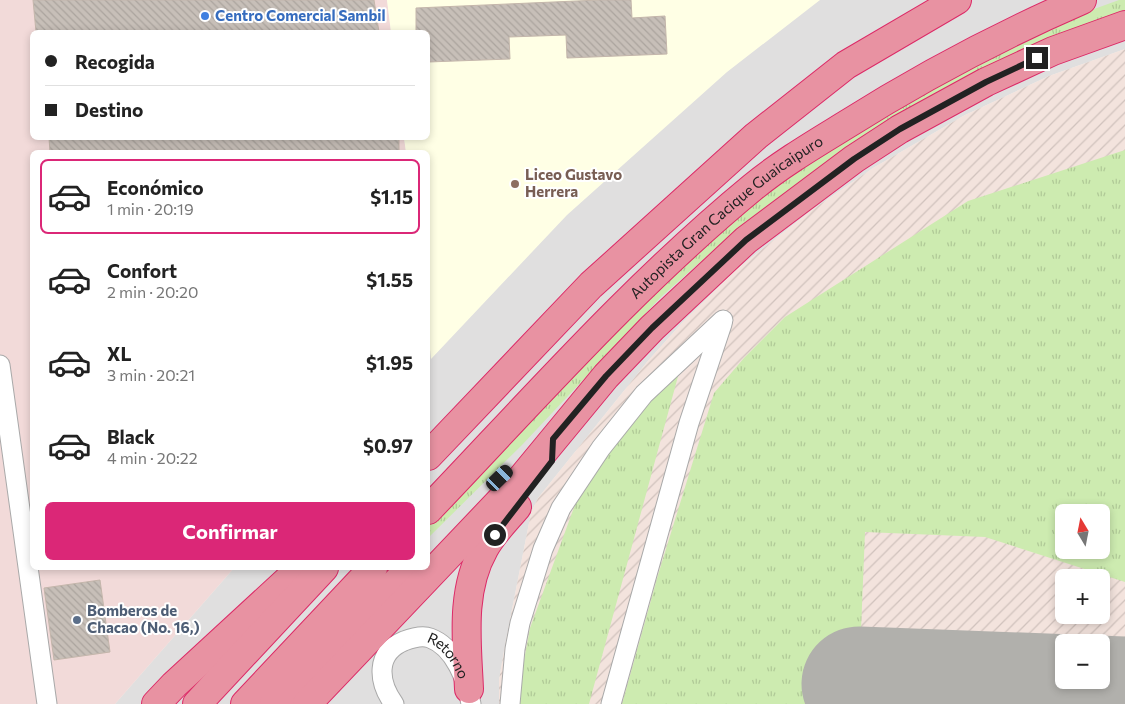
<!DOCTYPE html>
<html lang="es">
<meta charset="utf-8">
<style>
:root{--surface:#fff;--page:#f6f6f6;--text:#222;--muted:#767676;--line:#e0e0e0;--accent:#db2777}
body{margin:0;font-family:Commissioner,sans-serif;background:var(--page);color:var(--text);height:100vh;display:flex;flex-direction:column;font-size:19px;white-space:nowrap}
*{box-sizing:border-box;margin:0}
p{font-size:16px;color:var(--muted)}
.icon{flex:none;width:28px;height:28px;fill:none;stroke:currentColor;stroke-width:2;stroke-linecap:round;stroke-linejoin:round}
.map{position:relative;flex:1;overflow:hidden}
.panel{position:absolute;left:30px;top:150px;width:400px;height:420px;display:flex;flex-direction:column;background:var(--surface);border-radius:8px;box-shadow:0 2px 8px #0003}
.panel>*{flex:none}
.top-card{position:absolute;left:30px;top:30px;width:400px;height:110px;border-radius:8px;box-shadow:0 2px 8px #0003;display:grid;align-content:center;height:110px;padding:0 15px;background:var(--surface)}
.needle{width:32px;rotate:350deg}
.fabs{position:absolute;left:1055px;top:504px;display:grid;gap:10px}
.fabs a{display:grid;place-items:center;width:55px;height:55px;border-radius:8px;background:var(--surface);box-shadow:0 2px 8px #0003;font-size:25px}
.end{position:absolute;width:22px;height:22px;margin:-11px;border:6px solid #222;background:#fff;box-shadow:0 0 0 2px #fff}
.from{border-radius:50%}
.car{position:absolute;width:15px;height:30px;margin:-15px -8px;border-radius:6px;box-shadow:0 0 4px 1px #0007;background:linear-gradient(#222 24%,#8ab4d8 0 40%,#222 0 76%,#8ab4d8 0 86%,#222 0)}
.top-card b{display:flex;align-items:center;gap:18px;height:48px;font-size:19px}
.top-card b+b{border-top:1px solid var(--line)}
.top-card i{width:12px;height:12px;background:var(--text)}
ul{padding:9px 0 0;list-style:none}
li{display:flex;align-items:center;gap:15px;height:75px;margin:0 10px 8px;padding:0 5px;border:2px solid transparent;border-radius:8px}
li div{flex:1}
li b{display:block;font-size:19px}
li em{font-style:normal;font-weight:700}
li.active{border-color:var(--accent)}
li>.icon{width:45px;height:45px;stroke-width:1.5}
.primary-button{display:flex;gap:10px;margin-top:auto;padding:10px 15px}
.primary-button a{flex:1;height:58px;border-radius:8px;background:var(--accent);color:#fff;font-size:20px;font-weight:700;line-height:58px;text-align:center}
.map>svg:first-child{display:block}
</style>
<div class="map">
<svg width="1125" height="704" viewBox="0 0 1125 704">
<defs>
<pattern id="military-furrows" width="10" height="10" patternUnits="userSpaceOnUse" patternTransform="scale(1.25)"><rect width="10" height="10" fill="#f3e3dd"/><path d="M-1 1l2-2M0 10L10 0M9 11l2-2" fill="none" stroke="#d0c2bd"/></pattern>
<pattern id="grass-tufts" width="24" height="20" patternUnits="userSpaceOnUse" patternTransform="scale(1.25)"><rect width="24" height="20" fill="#cdebb0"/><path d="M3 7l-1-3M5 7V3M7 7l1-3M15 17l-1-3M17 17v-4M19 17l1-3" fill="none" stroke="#b0c997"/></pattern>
<pattern id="building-back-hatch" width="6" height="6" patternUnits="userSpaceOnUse" patternTransform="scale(1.25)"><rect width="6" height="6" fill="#c7bfb8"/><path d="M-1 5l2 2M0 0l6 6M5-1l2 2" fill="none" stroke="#aba49e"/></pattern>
</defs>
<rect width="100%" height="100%" fill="#f2efe9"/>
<path fill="#e0dfdf" d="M 387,0 L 1125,0 L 1125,49 L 1049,76 L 965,115 L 873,168 L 812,210 L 737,269 L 682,323 L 647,362 L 538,498 L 531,513 L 505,645 L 499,680 L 499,704 L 115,704 L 234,568 L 428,568 L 428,353 L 431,350 L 428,325 L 428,32 Z"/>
<path fill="#f2dad9" d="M 0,0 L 387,0 L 391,32 L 32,32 L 32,138 L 404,138 L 406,152 L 32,152 L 32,568 L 234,568 L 115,704 L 0,704 Z"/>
<path fill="#ffffe5" d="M 387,0 L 820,0 L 727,72 L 567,215 L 431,359 L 428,328 L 428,152 L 406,152 L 404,138 L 428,138 L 428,32 L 391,32 Z"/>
<path fill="url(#military-furrows)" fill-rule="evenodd" d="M 1125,49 L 1125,704 L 499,704 L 499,680 L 505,645 L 531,513 L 538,498 L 647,362 L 682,323 L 737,269 L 812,210 L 873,168 L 965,115 L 1049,76 ZM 1064,512 L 1101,512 L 1101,550 L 1064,550 ZM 1064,578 L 1101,578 L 1101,615 L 1064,615 ZM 1064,642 L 1101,642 L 1101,680 L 1064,680 Z"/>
<path fill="url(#grass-tufts)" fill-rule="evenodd" d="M 1119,0 L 1125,0 L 1125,10 L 1034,48 L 931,100 L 827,162 L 742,225 L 661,297 L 522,445 L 428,538 L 428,525 L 676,267 L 785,179 L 871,121 L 1047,26 Z
M 1125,150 L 1125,582 L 985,537 L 865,532 L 858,704 L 622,704 L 658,575 L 714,393 L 744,358 L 785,317 L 968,201 ZM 1101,512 L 1101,550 L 1064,550 L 1064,512 Z
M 683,358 L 589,704 L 516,704 L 530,628 L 580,491 L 601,455 Z"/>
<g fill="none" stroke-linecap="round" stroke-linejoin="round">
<path stroke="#b1b0ac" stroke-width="46" d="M 890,704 L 891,685"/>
<path stroke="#b1b0ac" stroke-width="115" d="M 859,684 L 1125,694"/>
</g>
<path fill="url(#building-back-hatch)" stroke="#c4b6ab" d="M 33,0 L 374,0 L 379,32 L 36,32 Z
M 599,0 L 631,0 L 632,18 L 665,16 L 667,54 L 567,58 L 566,35 L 509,37 L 510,59 L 428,62 L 428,32 L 416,32 L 416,8 Z
M 49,138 L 399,138 L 399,152 L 50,152 Z
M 100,580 L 110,652 L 54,660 L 44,588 Z"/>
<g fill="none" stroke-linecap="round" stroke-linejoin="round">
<defs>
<g id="street">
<path d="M 0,365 L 47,704"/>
<path id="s1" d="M 394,704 C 378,682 375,653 404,641 C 412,638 422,635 430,638 C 455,647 467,681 471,704"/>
<path d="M 510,704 L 515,649 L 520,623 L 543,549 L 561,508 L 601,448 L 644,394 L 723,320"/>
<path d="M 611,704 L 689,423 L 722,324"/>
</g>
<g id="highway">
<path d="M 428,456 L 591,285 L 756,136 L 846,65 L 957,0"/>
<path id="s2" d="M 428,510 C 533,400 635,284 753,187 C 781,164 813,145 844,126 C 920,78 999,36 1082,0"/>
<path d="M 469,689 C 467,643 460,591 484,549 C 492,534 506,520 517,507"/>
<path d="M 156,704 L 174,685 L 301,568"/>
<path d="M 197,704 L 324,568"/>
<path d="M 245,704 L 373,568"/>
<path d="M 274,704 L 411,568"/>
<path d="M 307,704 L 521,479 L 606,376 L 652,328 L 746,240 L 854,159 L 900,129 L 986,82 L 1053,51 L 1125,25"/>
</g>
</defs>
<use href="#street" stroke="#a9a9a9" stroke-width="21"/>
<use href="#highway" stroke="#dc2a67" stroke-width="30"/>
<use href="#street" stroke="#fff" stroke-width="19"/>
<use href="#highway" stroke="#e892a2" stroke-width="28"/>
</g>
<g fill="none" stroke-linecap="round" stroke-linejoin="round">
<path stroke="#222" stroke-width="6" d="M 495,535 L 552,461 L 553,439 L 606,376 L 652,328 L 746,240 L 854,159 L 900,129 L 986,82 L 1037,58"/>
</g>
<circle fill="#3f7fe0" stroke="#fff" stroke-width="2" cx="205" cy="16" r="5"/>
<circle fill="#8d6e63" stroke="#fff" stroke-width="2" cx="515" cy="184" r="5"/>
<circle fill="#5c6f8a" stroke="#fff" stroke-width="2" cx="77" cy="620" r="5"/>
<g text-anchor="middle" stroke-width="4" stroke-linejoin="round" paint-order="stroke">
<g font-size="15" font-weight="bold" fill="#366cbe" stroke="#fff" text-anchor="start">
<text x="215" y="21">Centro Comercial Sambil</text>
</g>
<g font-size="15" font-weight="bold" fill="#785e54" stroke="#fff" text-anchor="start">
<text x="525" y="180">Liceo Gustavo<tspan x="525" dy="17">Herrera</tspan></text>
</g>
<g font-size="15" fill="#222" stroke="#fff">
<text dy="5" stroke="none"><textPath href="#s2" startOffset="419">Autopista Gran Cacique Guaicaipuro</textPath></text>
<text dy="5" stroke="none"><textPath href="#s1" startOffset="128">Retorno</textPath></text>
</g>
<g font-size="15" font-weight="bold" fill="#4e5e75" stroke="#fff" text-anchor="start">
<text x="87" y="616">Bomberos de<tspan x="87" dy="17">Chacao (No. 16,)</tspan></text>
</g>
</g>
</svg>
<div class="fabs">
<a><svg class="needle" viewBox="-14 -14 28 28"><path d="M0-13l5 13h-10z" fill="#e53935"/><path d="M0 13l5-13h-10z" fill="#767676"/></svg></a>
<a>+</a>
<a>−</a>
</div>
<i class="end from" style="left:495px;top:535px"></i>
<i class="end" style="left:1037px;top:58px"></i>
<i class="car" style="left:500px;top:478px;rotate:46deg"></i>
<div class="top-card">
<b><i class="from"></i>Recogida</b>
<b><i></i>Destino</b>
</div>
<section class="panel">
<ul>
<li class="active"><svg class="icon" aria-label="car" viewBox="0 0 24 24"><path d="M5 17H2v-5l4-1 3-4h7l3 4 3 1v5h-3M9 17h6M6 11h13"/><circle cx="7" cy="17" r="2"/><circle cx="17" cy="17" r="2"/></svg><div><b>Económico</b><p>1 min · 20:19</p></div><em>$1.15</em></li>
<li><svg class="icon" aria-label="car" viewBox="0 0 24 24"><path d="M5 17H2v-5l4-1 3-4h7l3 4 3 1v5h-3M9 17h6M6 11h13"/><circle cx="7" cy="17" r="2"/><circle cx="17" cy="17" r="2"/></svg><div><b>Confort</b><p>2 min · 20:20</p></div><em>$1.55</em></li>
<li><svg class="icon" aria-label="car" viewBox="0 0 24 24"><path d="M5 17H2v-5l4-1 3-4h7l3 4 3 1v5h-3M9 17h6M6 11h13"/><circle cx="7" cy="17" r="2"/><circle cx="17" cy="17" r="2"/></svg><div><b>XL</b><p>3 min · 20:21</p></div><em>$1.95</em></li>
<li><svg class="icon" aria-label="car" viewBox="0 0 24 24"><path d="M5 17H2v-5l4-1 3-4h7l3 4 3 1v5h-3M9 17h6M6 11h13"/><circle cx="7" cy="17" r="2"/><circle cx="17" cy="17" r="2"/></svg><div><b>Black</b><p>4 min · 20:22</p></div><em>$0.97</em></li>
</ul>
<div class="primary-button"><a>Confirmar</a></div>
</section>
</div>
